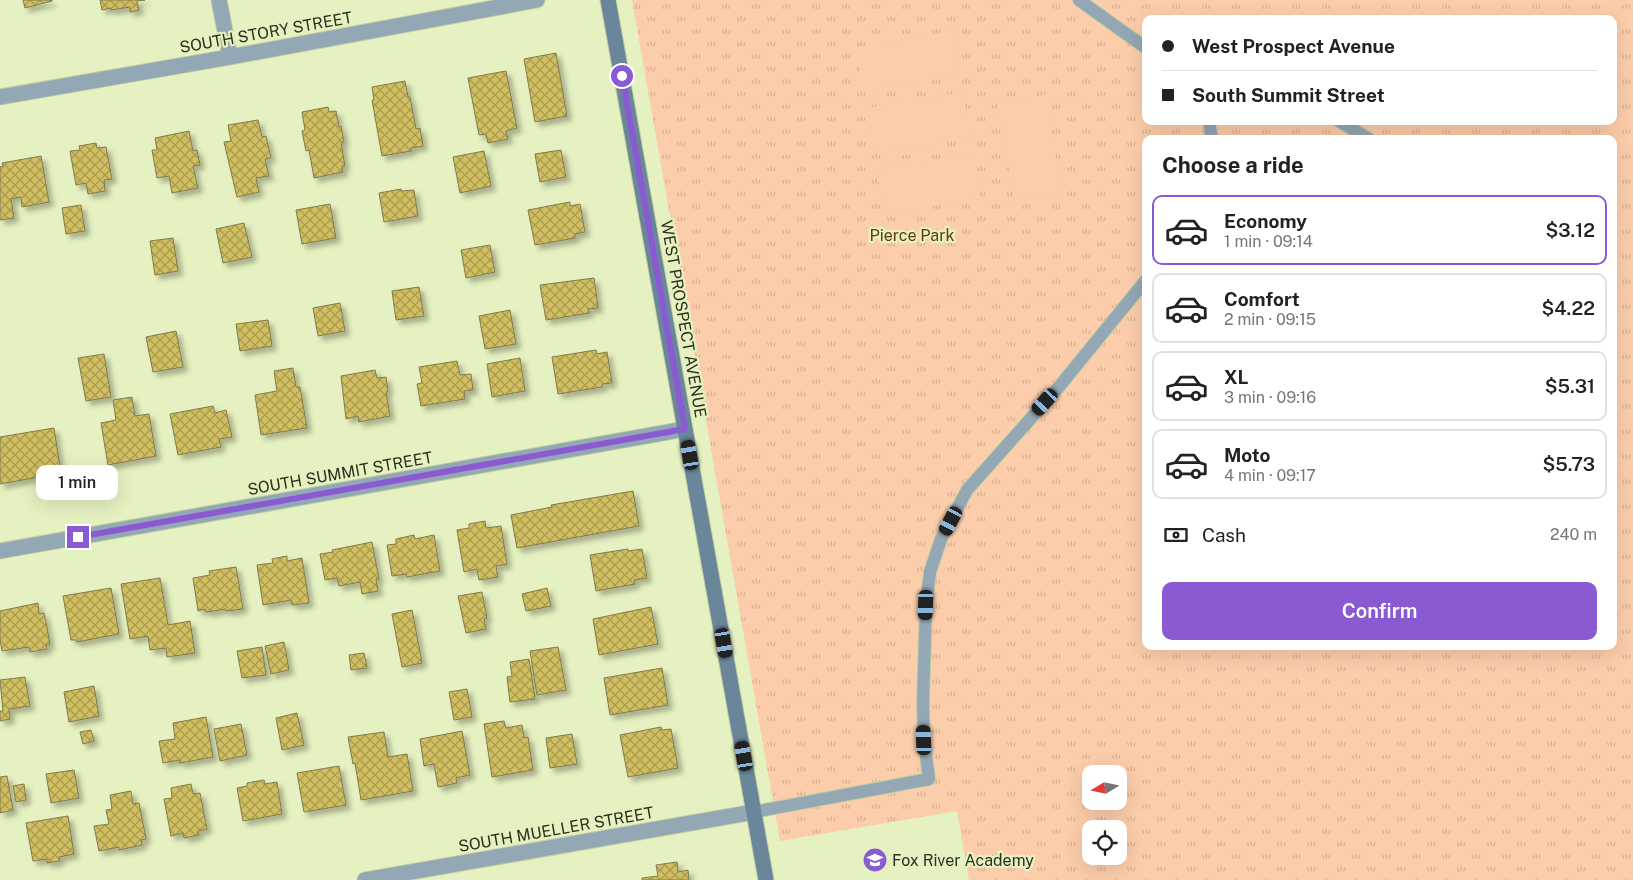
<!DOCTYPE html>
<meta charset="utf-8">
<style>
:root{--surface:#fff;--page:#f6f6f6;--text:#222;--muted:#767676;--line:#e0e0e0;--accent:#8a5ad3}
body{margin:0;font-family:"Public Sans",sans-serif;background:var(--page);color:var(--text);height:100vh;display:flex;flex-direction:column;font-size:19px;white-space:nowrap}
*{box-sizing:border-box;margin:0}
p{font-size:16px;color:var(--muted)}
.icon{flex:none;width:28px;height:28px;fill:none;stroke:currentColor;stroke-width:2;stroke-linecap:round;stroke-linejoin:round}
.map{position:relative;flex:1;overflow:hidden}
.drawer{position:absolute;left:1142px;top:135px;width:475px;height:515px;display:flex;flex-direction:column;background:var(--surface);border-radius:10px;box-shadow:0 5px 20px #0002}
.drawer>*{flex:none}
.top-card{position:absolute;left:1142px;top:15px;width:475px;height:110px;border-radius:10px;box-shadow:0 5px 20px #0002;display:grid;align-content:center;height:110px;padding:0 20px;background:var(--surface)}
.needle{width:32px;rotate:260deg}
.tools{position:absolute;left:1082px;top:765px;display:grid;gap:10px}
.tools a{display:grid;place-items:center;width:45px;height:45px;border-radius:10px;background:var(--surface);box-shadow:0 5px 20px #0002;font-size:25px}
.end{position:absolute;width:22px;height:22px;margin:-11px;border:6px solid #8a5ad3;background:#fff;box-shadow:0 0 0 2px #fff}
.from{border-radius:50%}
.bubble{position:absolute;height:35px;border-radius:10px;background:var(--surface);box-shadow:0 5px 20px #0002;font-size:16px;font-weight:600;line-height:35px;text-align:center}
.car{position:absolute;width:15px;height:30px;margin:-15px -8px;border-radius:6px;box-shadow:0 0 4px 1px #0007;background:linear-gradient(#222 24%,#8ab4d8 0 40%,#222 0 76%,#8ab4d8 0 86%,#222 0)}
.top-card b{display:flex;align-items:center;gap:18px;height:48px;font-size:19px}
.top-card b+b{border-top:1px solid var(--line)}
.top-card i{width:12px;height:12px;background:var(--text)}
ul{padding:0;list-style:none}
li{display:flex;align-items:center;gap:15px;height:70px;margin:0 10px 8px;padding:0 10px;border:2px solid var(--line);border-radius:10px}
li div{flex:1}
li b{display:block;font-size:19px}
li em{font-style:normal;font-weight:600}
li.selected{border-color:var(--accent)}
li>.icon{width:45px;height:45px;stroke-width:1.5}
h2{padding:0 20px;font-size:22px;line-height:60px}
.pay{display:flex;align-items:center;gap:12px;height:55px;padding:0 20px;font-size:19px}
.pay p{margin-inline-start:auto}
.button{display:flex;gap:10px;margin-top:auto;padding:10px 20px}
.button a{flex:1;height:58px;border-radius:10px;background:var(--accent);color:#fff;font-size:20px;font-weight:600;line-height:58px;text-align:center}
.map>svg:first-child{display:block}
</style>
<div class="map">
<svg width="1633" height="880" viewBox="0 0 1633 880">
<defs>
<pattern id="park-tufts" width="24" height="20" patternUnits="userSpaceOnUse" patternTransform="scale(1.25)"><rect width="24" height="20" fill="#fccdaa"/><path d="M3 7l-1-3M5 7V3M7 7l1-3M15 17l-1-3M17 17v-4M19 17l1-3" fill="none" stroke="#d8b092"/></pattern>
<pattern id="building-cross-hatch" width="8" height="8" patternUnits="userSpaceOnUse" patternTransform="scale(1.25)"><rect width="8" height="8" fill="#d0be60"/><path d="M0 0l8 8M0 8l8-8" fill="none" stroke="#a99b4f"/></pattern>
<filter id="shadow"><feDropShadow dx="4.5" dy="4.5" stdDeviation="2.5" flood-color="#0004"/></filter>
</defs>
<rect width="100%" height="100%" fill="#e5f1c0"/>
<path fill="url(#park-tufts)" fill-rule="evenodd" d="M 632,0 L 1633,0 L 1633,880 L 969,880 L 957,811 L 780,841 ZM 1146,19 L 1614,19 L 1614,121 L 1146,121 ZM 1146,139 L 1614,139 L 1614,646 L 1146,646 ZM 1091,774 L 1119,774 L 1119,801 L 1091,801 ZM 1091,829 L 1119,829 L 1119,856 L 1091,856 Z"/>
<path fill="#fccdaa" d="M 953,31 L 960,75 L 863,92 L 855,48 Z
M 963,92 L 971,138 L 873,154 L 866,108 Z
M 1046,95 L 1062,193 L 1014,201 L 997,102 Z
M 974,153 L 981,198 L 884,214 L 877,169 Z"/>
<path fill="url(#building-cross-hatch)" stroke="#827a4c" filter="url(#shadow)" d="M 23,0 L 52,0 L 52,1 L 25,8 Z
M 100,0 L 145,0 L 137,1 L 139,10 L 130,12 L 130,7 L 111,10 L 111,8 L 102,10 Z
M 556,53 L 567,116 L 535,122 L 524,59 Z
M 506,71 L 517,128 L 506,131 L 508,139 L 488,143 L 486,134 L 479,135 L 468,78 Z
M 405,81 L 408,97 L 410,97 L 416,129 L 420,128 L 423,146 L 411,148 L 411,151 L 382,156 L 372,100 L 374,100 L 372,87 Z
M 328,107 L 329,112 L 336,111 L 339,127 L 341,126 L 344,142 L 341,143 L 345,166 L 342,166 L 343,172 L 314,178 L 309,150 L 306,151 L 302,131 L 305,130 L 302,112 Z
M 258,120 L 262,137 L 266,136 L 271,158 L 265,159 L 269,176 L 256,178 L 259,192 L 237,197 L 224,142 L 231,141 L 228,125 Z
M 189,131 L 193,151 L 197,150 L 200,165 L 193,166 L 198,188 L 172,193 L 169,176 L 157,178 L 152,150 L 157,150 L 155,138 Z
M 96,143 L 97,148 L 106,147 L 112,179 L 104,180 L 105,191 L 88,194 L 86,183 L 76,185 L 70,151 L 80,150 L 79,146 Z
M 561,150 L 566,177 L 540,182 L 535,154 Z
M 484,151 L 491,186 L 460,193 L 453,157 Z
M 41,156 L 49,202 L 22,207 L 21,197 L 11,199 L 14,218 L 0,220 L 0,167 L 3,166 L 2,163 Z
M 401,189 L 401,191 L 414,190 L 418,216 L 384,222 L 379,193 Z
M 570,202 L 570,206 L 580,204 L 585,232 L 575,234 L 575,238 L 535,245 L 528,210 Z
M 330,204 L 336,238 L 302,244 L 296,210 Z
M 81,205 L 85,231 L 66,234 L 62,208 Z
M 244,223 L 252,257 L 223,263 L 216,229 Z
M 173,238 L 178,271 L 155,275 L 150,241 Z
M 490,245 L 495,272 L 466,278 L 461,250 Z
M 594,278 L 598,308 L 588,309 L 589,313 L 546,320 L 540,285 Z
M 419,287 L 424,316 L 396,320 L 392,291 Z
M 340,303 L 345,331 L 318,336 L 313,308 Z
M 510,310 L 516,344 L 485,349 L 479,316 Z
M 268,320 L 272,346 L 240,351 L 236,324 Z
M 176,331 L 183,367 L 153,372 L 146,337 Z
M 596,350 L 597,354 L 607,352 L 612,383 L 602,384 L 602,387 L 558,394 L 552,357 Z
M 104,354 L 111,397 L 86,401 L 78,358 Z
M 520,358 L 525,391 L 492,397 L 487,364 Z
M 457,361 L 460,375 L 471,374 L 473,390 L 464,391 L 465,399 L 421,406 L 417,384 L 422,383 L 419,367 Z
M 293,368 L 296,387 L 300,387 L 307,428 L 261,435 L 255,395 L 277,391 L 274,371 Z
M 375,370 L 377,378 L 386,377 L 388,391 L 386,392 L 390,416 L 359,422 L 358,416 L 346,419 L 341,376 Z
M 132,397 L 135,416 L 149,414 L 156,456 L 108,465 L 101,423 L 116,420 L 113,400 Z
M 213,406 L 215,413 L 226,410 L 232,437 L 219,439 L 221,447 L 178,455 L 170,414 Z
M 54,428 L 61,473 L 0,484 L 0,437 Z
M 633,491 L 639,526 L 517,548 L 511,515 L 552,507 L 551,505 Z
M 485,521 L 486,528 L 501,526 L 507,564 L 496,566 L 498,577 L 479,580 L 477,569 L 464,572 L 457,530 L 469,528 L 469,524 Z
M 414,535 L 415,539 L 434,535 L 440,571 L 407,577 L 406,574 L 392,576 L 387,545 L 396,544 L 396,539 Z
M 372,542 L 379,579 L 376,579 L 378,591 L 362,594 L 360,582 L 339,586 L 337,578 L 325,580 L 320,554 L 333,552 L 332,550 Z
M 628,549 L 628,551 L 642,549 L 647,578 L 634,580 L 635,584 L 596,591 L 590,555 Z
M 287,556 L 287,561 L 302,558 L 309,603 L 292,605 L 291,600 L 263,605 L 257,565 L 273,563 L 272,559 Z
M 236,567 L 243,609 L 226,611 L 226,609 L 206,612 L 205,609 L 198,611 L 193,578 L 210,575 L 209,571 Z
M 160,578 L 168,625 L 190,621 L 195,653 L 167,657 L 166,648 L 150,650 L 148,636 L 130,639 L 121,584 Z
M 111,588 L 119,634 L 77,642 L 77,640 L 71,640 L 63,596 Z
M 547,588 L 551,606 L 526,611 L 522,594 Z
M 482,592 L 487,618 L 484,619 L 486,629 L 466,633 L 458,596 Z
M 38,603 L 39,614 L 44,613 L 50,644 L 46,645 L 47,649 L 30,652 L 29,647 L 2,651 L 0,640 L 0,611 Z
M 651,607 L 658,644 L 599,655 L 593,619 Z
M 412,610 L 422,663 L 402,667 L 392,614 Z
M 284,642 L 289,670 L 271,674 L 265,646 Z
M 262,647 L 266,675 L 242,678 L 237,651 Z
M 558,647 L 566,690 L 537,695 L 530,651 Z
M 364,653 L 367,668 L 351,670 L 349,655 Z
M 529,659 L 535,699 L 510,702 L 507,677 L 512,676 L 510,662 Z
M 662,668 L 668,705 L 610,715 L 604,678 Z
M 25,677 L 30,706 L 9,709 L 10,719 L 0,721 L 0,711 L 3,711 L 0,680 Z
M 94,686 L 99,716 L 69,722 L 64,692 Z
M 467,689 L 472,717 L 454,720 L 449,692 Z
M 297,713 L 304,745 L 282,750 L 276,718 Z
M 206,717 L 213,757 L 180,763 L 179,760 L 163,763 L 159,741 L 175,739 L 173,723 Z
M 504,721 L 506,728 L 522,725 L 524,738 L 528,737 L 533,770 L 492,777 L 484,724 Z
M 241,724 L 247,755 L 220,761 L 214,729 Z
M 661,727 L 662,730 L 671,729 L 678,768 L 628,777 L 620,735 Z
M 91,730 L 94,741 L 83,744 L 80,732 Z
M 462,731 L 470,775 L 456,778 L 457,783 L 438,787 L 434,764 L 424,766 L 420,739 Z
M 384,732 L 388,757 L 407,754 L 413,791 L 361,800 L 355,763 L 353,764 L 348,737 Z
M 572,734 L 577,764 L 550,768 L 546,738 Z
M 339,766 L 346,805 L 304,812 L 297,773 Z
M 74,770 L 79,798 L 51,803 L 46,774 Z
M 7,776 L 13,810 L 0,813 L 0,777 Z
M 264,780 L 265,784 L 277,782 L 282,814 L 243,821 L 237,788 L 247,786 L 247,783 Z
M 24,784 L 26,800 L 16,802 L 13,786 Z
M 191,784 L 193,794 L 200,793 L 207,829 L 198,831 L 199,835 L 184,838 L 183,833 L 171,836 L 164,799 L 172,798 L 171,788 Z
M 131,791 L 133,804 L 139,803 L 146,839 L 141,840 L 142,845 L 119,850 L 119,847 L 99,851 L 94,826 L 109,824 L 106,810 L 112,809 L 110,795 Z
M 68,816 L 74,854 L 59,857 L 60,861 L 47,863 L 47,859 L 33,861 L 26,823 Z
M 677,862 L 678,872 L 688,870 L 689,880 L 642,880 L 642,878 L 658,876 L 656,865 Z"/>
<g fill="none" stroke-linecap="round" stroke-linejoin="round">
<defs>
<path id="lane" d="M 1079,0 L 1146,48
M 1209,121 L 1212,139
M 1339,121 L 1369,139
M 754,812 L 929,779 L 924,740 L 923,701 L 926,605 L 930,572 L 941,539 L 967,490 L 1058,388 L 1146,280"/>
<path id="street" d="M 219,0 L 230,57
M 0,97 L 230,57 L 537,0
M 0,551 L 685,429
M 365,880 L 754,812"/>
<path id="secondary" d="M 608,0 L 766,880"/>
</defs>
<use href="#lane" stroke="#c4cea3" stroke-width="14"/>
<use href="#street" stroke="#c4cea3" stroke-width="17"/>
<use href="#secondary" stroke="#c4cea3" stroke-width="17"/>
<use href="#lane" stroke="#94a7b4" stroke-width="12"/>
<use href="#street" stroke="#94a7b4" stroke-width="15"/>
<use href="#secondary" stroke="#6a869a" stroke-width="15"/>
</g>
<g fill="none" stroke-linecap="round" stroke-linejoin="round">
<path stroke="#8a5ad3" stroke-width="6" d="M 78,537 L 685,429 L 622,76"/>
</g>
<defs>
<symbol id="school-disc" viewBox="-11 -11 22 22"><circle r="9.5" fill="#8a5ad3" stroke="#e5f1c0"/><path d="M0-5L7-2L0 1L-7-2ZM-4 1L0 2.5L4 1V4Q0 6-4 4Z" fill="#fff"/></symbol>
</defs>
<g fill-rule="evenodd">
<use href="#school-disc" x="861" y="846" width="28" height="28"/>
</g>
<g text-anchor="middle" stroke-width="4.5" stroke-linejoin="round" paint-order="stroke">
<g font-size="16" fill="#2c301d" stroke="#e5f1c0">
<text transform="translate(266 32) rotate(-10)" y="6">SOUTH STORY STREET</text>
<text transform="translate(684 319) rotate(80)" y="6">WEST PROSPECT AVENUE</text>
<text transform="translate(340 473) rotate(-10)" y="6">SOUTH SUMMIT STREET</text>
<text transform="translate(556 829) rotate(-10)" y="6">SOUTH MUELLER STREET</text>
</g>
<g font-size="16" fill="#673707" stroke="#e5f1c0">
<text x="912" y="241">Pierce Park</text>
</g>
<g font-size="16" fill="#2c301d" stroke="#e5f1c0" text-anchor="start">
<text x="892" y="866">Fox River Academy</text>
</g>
</g>
</svg>
<div class="tools">
<a><svg class="needle" viewBox="-14 -14 28 28"><path d="M0-13l5 13h-10z" fill="#e53935"/><path d="M0 13l5-13h-10z" fill="#767676"/></svg></a>
<a><svg class="icon" aria-label="locate" viewBox="0 0 24 24"><circle cx="12" cy="12" r="6"/><path d="M12 2v4M12 18v4M2 12h4M18 12h4"/></svg></a>
</div>
<i class="end from" style="left:622px;top:76px"></i>
<i class="end" style="left:78px;top:537px"></i>
<div class="bubble" style="left:36px;top:465px;width:82px">1 min</div>
<i class="car" style="left:1045px;top:402px;rotate:222deg"></i>
<i class="car" style="left:690px;top:455px;rotate:350deg"></i>
<i class="car" style="left:951px;top:521px;rotate:208deg"></i>
<i class="car" style="left:926px;top:605px;rotate:182deg"></i>
<i class="car" style="left:724px;top:643px;rotate:170deg"></i>
<i class="car" style="left:924px;top:740px;rotate:358deg"></i>
<i class="car" style="left:744px;top:756px;rotate:350deg"></i>
<div class="top-card">
<b><i class="from"></i>West Prospect Avenue</b>
<b><i></i>South Summit Street</b>
</div>
<section class="drawer">
<h2>Choose a ride</h2>
<ul>
<li class="selected"><svg class="icon" aria-label="car" viewBox="0 0 24 24"><path d="M5 17H2v-5l4-1 3-4h7l3 4 3 1v5h-3M9 17h6M6 11h13"/><circle cx="7" cy="17" r="2"/><circle cx="17" cy="17" r="2"/></svg><div><b>Economy</b><p>1 min · 09:14</p></div><em>$3.12</em></li>
<li><svg class="icon" aria-label="car" viewBox="0 0 24 24"><path d="M5 17H2v-5l4-1 3-4h7l3 4 3 1v5h-3M9 17h6M6 11h13"/><circle cx="7" cy="17" r="2"/><circle cx="17" cy="17" r="2"/></svg><div><b>Comfort</b><p>2 min · 09:15</p></div><em>$4.22</em></li>
<li><svg class="icon" aria-label="car" viewBox="0 0 24 24"><path d="M5 17H2v-5l4-1 3-4h7l3 4 3 1v5h-3M9 17h6M6 11h13"/><circle cx="7" cy="17" r="2"/><circle cx="17" cy="17" r="2"/></svg><div><b>XL</b><p>3 min · 09:16</p></div><em>$5.31</em></li>
<li><svg class="icon" aria-label="car" viewBox="0 0 24 24"><path d="M5 17H2v-5l4-1 3-4h7l3 4 3 1v5h-3M9 17h6M6 11h13"/><circle cx="7" cy="17" r="2"/><circle cx="17" cy="17" r="2"/></svg><div><b>Moto</b><p>4 min · 09:17</p></div><em>$5.73</em></li>
</ul>
<div class="pay"><svg class="icon" aria-label="cash" viewBox="0 0 24 24"><path d="M3 7h18v10H3z"/><circle cx="12" cy="12" r="2"/></svg>Cash<p>240 m</p></div>
<div class="button"><a>Confirm</a></div>
</section>
</div>
